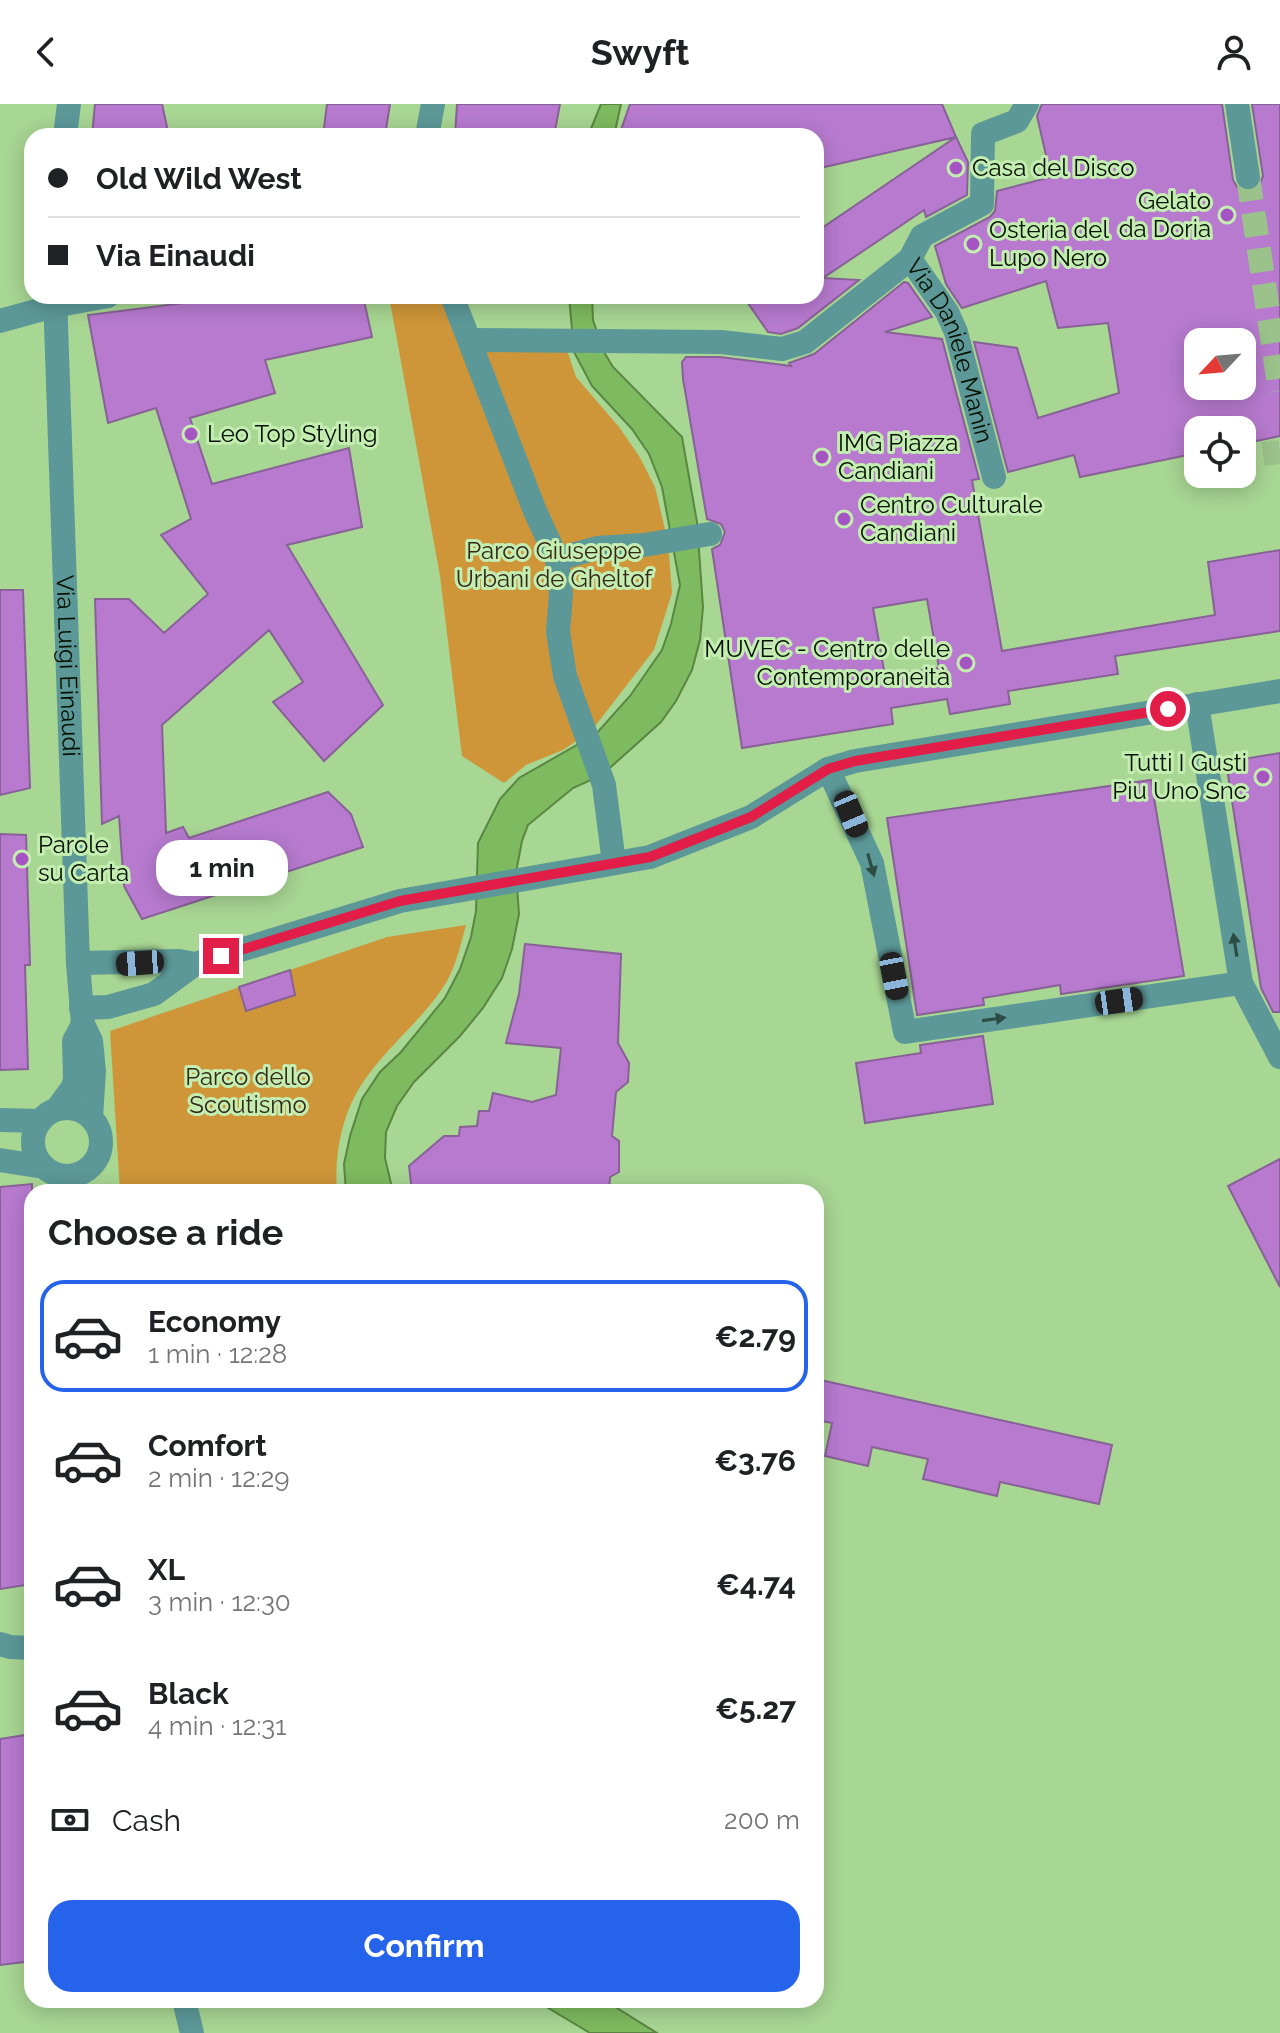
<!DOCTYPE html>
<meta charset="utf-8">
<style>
:root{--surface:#fff;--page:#f2f2f2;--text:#202124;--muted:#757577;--line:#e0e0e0;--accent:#2563eb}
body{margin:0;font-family:Raleway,sans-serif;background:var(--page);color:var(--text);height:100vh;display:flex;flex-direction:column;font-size:30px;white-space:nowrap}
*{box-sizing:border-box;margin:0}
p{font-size:26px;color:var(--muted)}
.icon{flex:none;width:44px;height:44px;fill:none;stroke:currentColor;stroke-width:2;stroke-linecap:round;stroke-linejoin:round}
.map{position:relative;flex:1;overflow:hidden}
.details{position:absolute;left:24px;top:1080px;width:800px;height:824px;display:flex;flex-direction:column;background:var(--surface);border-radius:24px;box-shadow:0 4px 20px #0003}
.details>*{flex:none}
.guide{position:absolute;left:24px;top:24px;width:800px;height:176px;border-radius:24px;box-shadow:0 4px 20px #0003;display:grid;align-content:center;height:176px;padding:0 24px;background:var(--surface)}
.needle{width:52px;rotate:244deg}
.tools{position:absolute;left:1184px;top:224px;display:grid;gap:16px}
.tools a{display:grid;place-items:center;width:72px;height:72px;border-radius:16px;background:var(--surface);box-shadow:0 4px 20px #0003;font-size:40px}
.end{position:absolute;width:36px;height:36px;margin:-18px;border:10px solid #e11d48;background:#fff;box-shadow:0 0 0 4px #fff}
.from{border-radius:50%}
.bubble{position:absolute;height:56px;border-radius:24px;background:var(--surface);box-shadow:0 4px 20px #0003;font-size:26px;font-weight:700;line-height:56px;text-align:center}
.car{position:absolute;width:24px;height:48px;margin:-24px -12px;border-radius:10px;box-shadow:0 0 6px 2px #0007;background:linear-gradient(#222 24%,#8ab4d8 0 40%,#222 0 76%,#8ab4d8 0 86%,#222 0)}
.guide b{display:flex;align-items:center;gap:28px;height:76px;font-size:30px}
.guide b+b{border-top:2px solid var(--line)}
.guide i{width:20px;height:20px;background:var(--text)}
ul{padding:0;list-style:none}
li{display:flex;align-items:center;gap:24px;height:112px;margin:0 16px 12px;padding:0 8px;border:4px solid transparent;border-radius:24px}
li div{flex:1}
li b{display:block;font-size:30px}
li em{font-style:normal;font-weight:700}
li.selected{border-color:var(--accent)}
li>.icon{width:72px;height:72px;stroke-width:1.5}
h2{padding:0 24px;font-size:36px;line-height:96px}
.pay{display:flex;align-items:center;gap:20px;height:88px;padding:0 24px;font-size:30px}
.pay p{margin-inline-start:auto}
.primary-button{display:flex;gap:16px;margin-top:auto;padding:16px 24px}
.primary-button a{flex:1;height:92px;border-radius:24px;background:var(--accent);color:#fff;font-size:32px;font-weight:700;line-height:92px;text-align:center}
header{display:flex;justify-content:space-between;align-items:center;height:104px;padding:0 24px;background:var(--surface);font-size:36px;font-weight:700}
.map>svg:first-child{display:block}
</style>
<header><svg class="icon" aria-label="back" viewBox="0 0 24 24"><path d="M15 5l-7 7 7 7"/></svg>Swyft<svg class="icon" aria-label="person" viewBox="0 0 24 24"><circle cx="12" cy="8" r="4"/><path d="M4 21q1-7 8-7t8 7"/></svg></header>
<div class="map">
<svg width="1280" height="1929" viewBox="0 0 1280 1929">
<rect width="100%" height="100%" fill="#b7e1a4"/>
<path fill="#a8d693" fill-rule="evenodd" d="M 0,0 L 1280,0 L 1280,1929 L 0,1929 ZM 32,32 L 816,32 L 816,192 L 32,192 ZM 1198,238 L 1242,238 L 1242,282 L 1198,282 ZM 1198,326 L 1242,326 L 1242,370 L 1198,370 ZM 32,1088 L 816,1088 L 816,1896 L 32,1896 Z"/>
<path fill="#cf9639" d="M 389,192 L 443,192 L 463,243 L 566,243 L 576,273 L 619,323 L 639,352 L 655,383 L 668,438 L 672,489 L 654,546 L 592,626 L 563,646 L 526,661 L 504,679 L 462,652 L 440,472 Z
M 466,821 C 460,843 455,867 442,885 C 421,916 391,940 369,970 C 343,1003 334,1047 337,1088 L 120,1088 L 110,927 L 387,833 Z"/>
<path fill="#7eba5f" stroke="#598742" stroke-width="2" d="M 601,0 L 621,0 L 614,32 L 588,32 Z
M 569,192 L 592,192 L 593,216 L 604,248 L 613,263 L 682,333 L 697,418 L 703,503 L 700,536 L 692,566 L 676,597 L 661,618 L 602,671 L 573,684 L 528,721 L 522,737 L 516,768 L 519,810 L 512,845 L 502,874 L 483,904 L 460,932 L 414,978 L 397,1002 L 386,1028 L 385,1054 L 393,1088 L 346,1088 L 344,1060 L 350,1032 L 362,995 L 380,968 L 401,948 L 445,894 L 460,865 L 471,833 L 476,807 L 478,739 L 500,695 L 519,674 L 596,630 L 630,592 L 662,546 L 671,520 L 680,481 L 662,383 L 649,350 L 632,325 L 592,282 L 574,248 Z
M 535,1896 L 604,1896 L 657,1929 L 590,1929 Z"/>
<path fill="#b77acf" stroke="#886197" stroke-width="2" fill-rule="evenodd" d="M 95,0 L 162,0 L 169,32 L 92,32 Z
M 327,0 L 390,0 L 385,32 L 323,32 Z
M 457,0 L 560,0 L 554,32 L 455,32 Z
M 630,0 L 942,0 L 956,33 L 816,65 L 816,32 L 619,32 Z
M 1042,0 L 1222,0 L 1233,76 L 1237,83 L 1249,88 L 1258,84 L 1263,72 L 1252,0 L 1280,0 L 1280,332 L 1242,340 L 1242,326 L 1198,326 L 1198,349 L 1080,373 L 1074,351 L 1008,368 L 974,238 L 1017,244 L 1038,314 L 1119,289 L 1108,219 L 1058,224 L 1046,177 L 962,204 L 946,180 L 935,142 L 990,113 L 995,107 L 997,87 L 1051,73 L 1037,12 ZM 1198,238 L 1242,238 L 1242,282 L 1198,282 Z
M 956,33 L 968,58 L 967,91 L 926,113 L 924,106 L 823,174 L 859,176 L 798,224 L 781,230 L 768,228 L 743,192 L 816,192 L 816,128 Z
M 904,178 L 908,179 L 932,213 L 885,228 L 942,235 L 979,375 L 972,376 L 1002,547 L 1215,511 L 1208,458 L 1280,446 L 1280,527 L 1115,552 L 1118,570 L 1008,587 L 1010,600 L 950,610 L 947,595 L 891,604 L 893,620 L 742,644 L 712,445 L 720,441 L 725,428 L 721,420 L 707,415 L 683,275 L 682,258 L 686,253 L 720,253 L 791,262 L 789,259 L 814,250 ZM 927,495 L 939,564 L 885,572 L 873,504 Z
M 239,192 L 363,192 L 372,233 L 265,256 L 275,289 L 190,314 L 212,380 L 349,344 L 362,423 L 287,441 L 383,601 L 324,657 L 273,598 L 303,578 L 269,526 L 162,621 L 166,729 L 183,723 L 189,734 L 328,688 L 351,710 L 363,743 L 142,815 L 124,782 L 119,712 L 102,720 L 95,495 L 129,495 L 164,529 L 208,490 L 161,431 L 191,415 L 156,304 L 108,319 L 88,211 Z
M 0,486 L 23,486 L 30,684 L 0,691 Z
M 1280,649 L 1280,908 L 1273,908 L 1261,884 L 1226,658 Z
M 1151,676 L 1184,872 L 1061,890 L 1060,881 L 983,894 L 984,901 L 917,911 L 887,714 Z
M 0,730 L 26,731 L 30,861 L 25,861 L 28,965 L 0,966 Z
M 525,840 L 621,850 L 618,939 L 629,959 L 628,978 L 616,988 L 612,1032 L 619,1037 L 619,1068 L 610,1073 L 609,1088 L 412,1088 L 409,1062 L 444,1032 L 459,1032 L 460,1023 L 477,1022 L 479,1007 L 489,1007 L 493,989 L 532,998 L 556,991 L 561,944 L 506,939 L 519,890 Z
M 290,866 L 295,891 L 246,907 L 239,883 Z
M 983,932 L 993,1000 L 865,1019 L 856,959 L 921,949 L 920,941 Z
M 1280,1055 L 1280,1183 L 1228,1082 Z
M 32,1080 L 32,1480 L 0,1485 L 0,1083 Z
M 816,1275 L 1112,1341 L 1099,1400 L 1000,1378 L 997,1392 L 923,1375 L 928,1355 L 872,1343 L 868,1362 L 825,1352 L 832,1319 L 816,1316 Z
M 32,1630 L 32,1857 L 0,1861 L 0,1635 Z"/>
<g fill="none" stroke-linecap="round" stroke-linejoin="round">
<path stroke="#9cc28b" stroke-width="24" stroke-dasharray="24 12" stroke-linecap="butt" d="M 1248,73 L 1280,287
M 1263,350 L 1280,348"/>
<g stroke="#5c9898" stroke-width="24">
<path d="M 1237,0 L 1248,73"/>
<path d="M 65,32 L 69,0"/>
<path d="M 427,32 L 433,0"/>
<path d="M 910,155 L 922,132 L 982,100 L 983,30 L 1017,17 L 1027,0"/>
<path id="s1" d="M 55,192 L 78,859 L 83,920 L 91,937 L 94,967 L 91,1013"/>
<path d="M 452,192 L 535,407 L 557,455 L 561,490 L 558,528 L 565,572 L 604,681 L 614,759"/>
<path d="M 0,217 L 54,202 L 108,192"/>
<path id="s2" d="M 470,236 L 721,238 L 782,245 L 805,238 L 910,155 L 947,208 L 956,228 L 994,373"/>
<path d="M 557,455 L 597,444 L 644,441 L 710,430"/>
<path d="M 828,665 L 872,759 L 905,928 L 1241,879 L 1197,600"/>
<path d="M 78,859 L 179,857 L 195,860"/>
<path d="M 1241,879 L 1280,953"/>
<path d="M 81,904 L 108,903 L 154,890 L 195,860 L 400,797 L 650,753 L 751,713 L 828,665 L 855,657 L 1280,587"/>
<circle cx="67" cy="1038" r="34"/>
<path d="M 57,1005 L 73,983 L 75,975 L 74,937 L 83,920"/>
<path d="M 0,1016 L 40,1017"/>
<path d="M 0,1056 L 44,1063"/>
<path d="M 0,1540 L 10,1543 L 32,1544"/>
<path d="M 184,1896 L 192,1929"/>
</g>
</g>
<defs><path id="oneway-solid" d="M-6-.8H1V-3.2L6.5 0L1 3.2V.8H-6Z" transform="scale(2)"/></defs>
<g fill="#2c4d44">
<use href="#oneway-solid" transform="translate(871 761) rotate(74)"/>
<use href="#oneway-solid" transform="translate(1235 841) rotate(-99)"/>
<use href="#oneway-solid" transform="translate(994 915) rotate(-8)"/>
</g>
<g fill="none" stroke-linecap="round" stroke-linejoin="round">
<path stroke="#e11d48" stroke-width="10" d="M 221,852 L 400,797 L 650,753 L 751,713 L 828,665 L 855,657 L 1168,605"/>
</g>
<g fill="#a554c4" stroke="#c4eeb1" stroke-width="3">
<circle cx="956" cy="64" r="8"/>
<circle cx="1227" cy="111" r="8"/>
<circle cx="973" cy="140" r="8"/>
<circle cx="191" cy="330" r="8"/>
<circle cx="822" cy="353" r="8"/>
<circle cx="844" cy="415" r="8"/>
<circle cx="966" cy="559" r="8"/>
<circle cx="1263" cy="673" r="8"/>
<circle cx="22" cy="755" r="8"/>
</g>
<g text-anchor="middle" stroke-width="6" stroke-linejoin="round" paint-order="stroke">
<g font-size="24" fill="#041000" stroke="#c4eeb1" text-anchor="start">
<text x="972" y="72">Casa del Disco</text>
<text x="1211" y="105" text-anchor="end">Gelato<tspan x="1211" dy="28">da Doria</tspan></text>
<text x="989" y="134">Osteria del<tspan x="989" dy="28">Lupo Nero</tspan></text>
<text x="207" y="338">Leo Top Styling</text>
<text x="838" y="347">IMG Piazza<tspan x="838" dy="28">Candiani</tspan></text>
<text x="860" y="409">Centro Culturale<tspan x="860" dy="28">Candiani</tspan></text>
<text x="950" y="553" text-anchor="end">MUVEC - Centro delle<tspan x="950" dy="28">Contemporaneità</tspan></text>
<text x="1247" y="667" text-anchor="end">Tutti I Gusti<tspan x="1247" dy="28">Piu Uno Snc</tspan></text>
<text x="38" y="749">Parole<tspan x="38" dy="28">su Carta</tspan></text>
</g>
<g font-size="24" fill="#041000" stroke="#c4eeb1">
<text dy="8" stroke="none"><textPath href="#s2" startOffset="572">Via Daniele Manin</textPath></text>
<text dy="8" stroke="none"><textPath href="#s1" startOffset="370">Via Luigi Einaudi</textPath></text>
</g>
<g font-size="24" fill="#342817" stroke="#c4eeb1">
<text x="554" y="455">Parco Giuseppe<tspan x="554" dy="28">Urbani de Gheltof</tspan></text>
<text x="248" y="981">Parco dello<tspan x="248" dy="28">Scoutismo</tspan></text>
</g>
</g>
</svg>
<div class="tools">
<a><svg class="needle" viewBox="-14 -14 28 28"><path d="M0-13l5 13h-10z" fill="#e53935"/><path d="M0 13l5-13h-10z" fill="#757577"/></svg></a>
<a><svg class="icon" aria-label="locate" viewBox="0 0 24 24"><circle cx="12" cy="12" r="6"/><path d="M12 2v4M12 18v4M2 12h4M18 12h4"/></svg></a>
</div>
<i class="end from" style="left:1168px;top:605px"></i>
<i class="end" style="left:221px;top:852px"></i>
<div class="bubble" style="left:156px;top:736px;width:132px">1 min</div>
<i class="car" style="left:851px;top:710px;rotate:157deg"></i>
<i class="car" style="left:140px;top:859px;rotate:266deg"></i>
<i class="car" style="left:894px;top:872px;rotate:169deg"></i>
<i class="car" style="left:1119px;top:897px;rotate:82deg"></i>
<div class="guide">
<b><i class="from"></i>Old Wild West</b>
<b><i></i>Via Einaudi</b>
</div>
<section class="details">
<h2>Choose a ride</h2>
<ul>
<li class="selected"><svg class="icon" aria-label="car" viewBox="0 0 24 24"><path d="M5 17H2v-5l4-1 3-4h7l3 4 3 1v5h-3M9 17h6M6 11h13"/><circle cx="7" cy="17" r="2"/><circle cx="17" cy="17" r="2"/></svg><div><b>Economy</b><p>1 min · 12:28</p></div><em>€2.79</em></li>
<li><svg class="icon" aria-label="car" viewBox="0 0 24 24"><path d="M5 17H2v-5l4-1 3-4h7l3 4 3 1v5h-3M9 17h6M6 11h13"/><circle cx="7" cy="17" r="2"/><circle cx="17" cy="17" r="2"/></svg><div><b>Comfort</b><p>2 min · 12:29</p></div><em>€3.76</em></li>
<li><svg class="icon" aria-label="car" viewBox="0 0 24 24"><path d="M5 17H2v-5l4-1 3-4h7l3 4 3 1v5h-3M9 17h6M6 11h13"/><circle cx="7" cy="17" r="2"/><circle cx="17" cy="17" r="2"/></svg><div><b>XL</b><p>3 min · 12:30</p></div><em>€4.74</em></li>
<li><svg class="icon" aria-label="car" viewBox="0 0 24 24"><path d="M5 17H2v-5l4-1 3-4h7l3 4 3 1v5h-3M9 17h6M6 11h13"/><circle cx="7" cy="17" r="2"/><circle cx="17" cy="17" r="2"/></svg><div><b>Black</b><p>4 min · 12:31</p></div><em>€5.27</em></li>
</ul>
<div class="pay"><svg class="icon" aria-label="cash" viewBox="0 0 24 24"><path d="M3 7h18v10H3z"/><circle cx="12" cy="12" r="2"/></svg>Cash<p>200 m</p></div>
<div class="primary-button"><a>Confirm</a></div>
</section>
</div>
